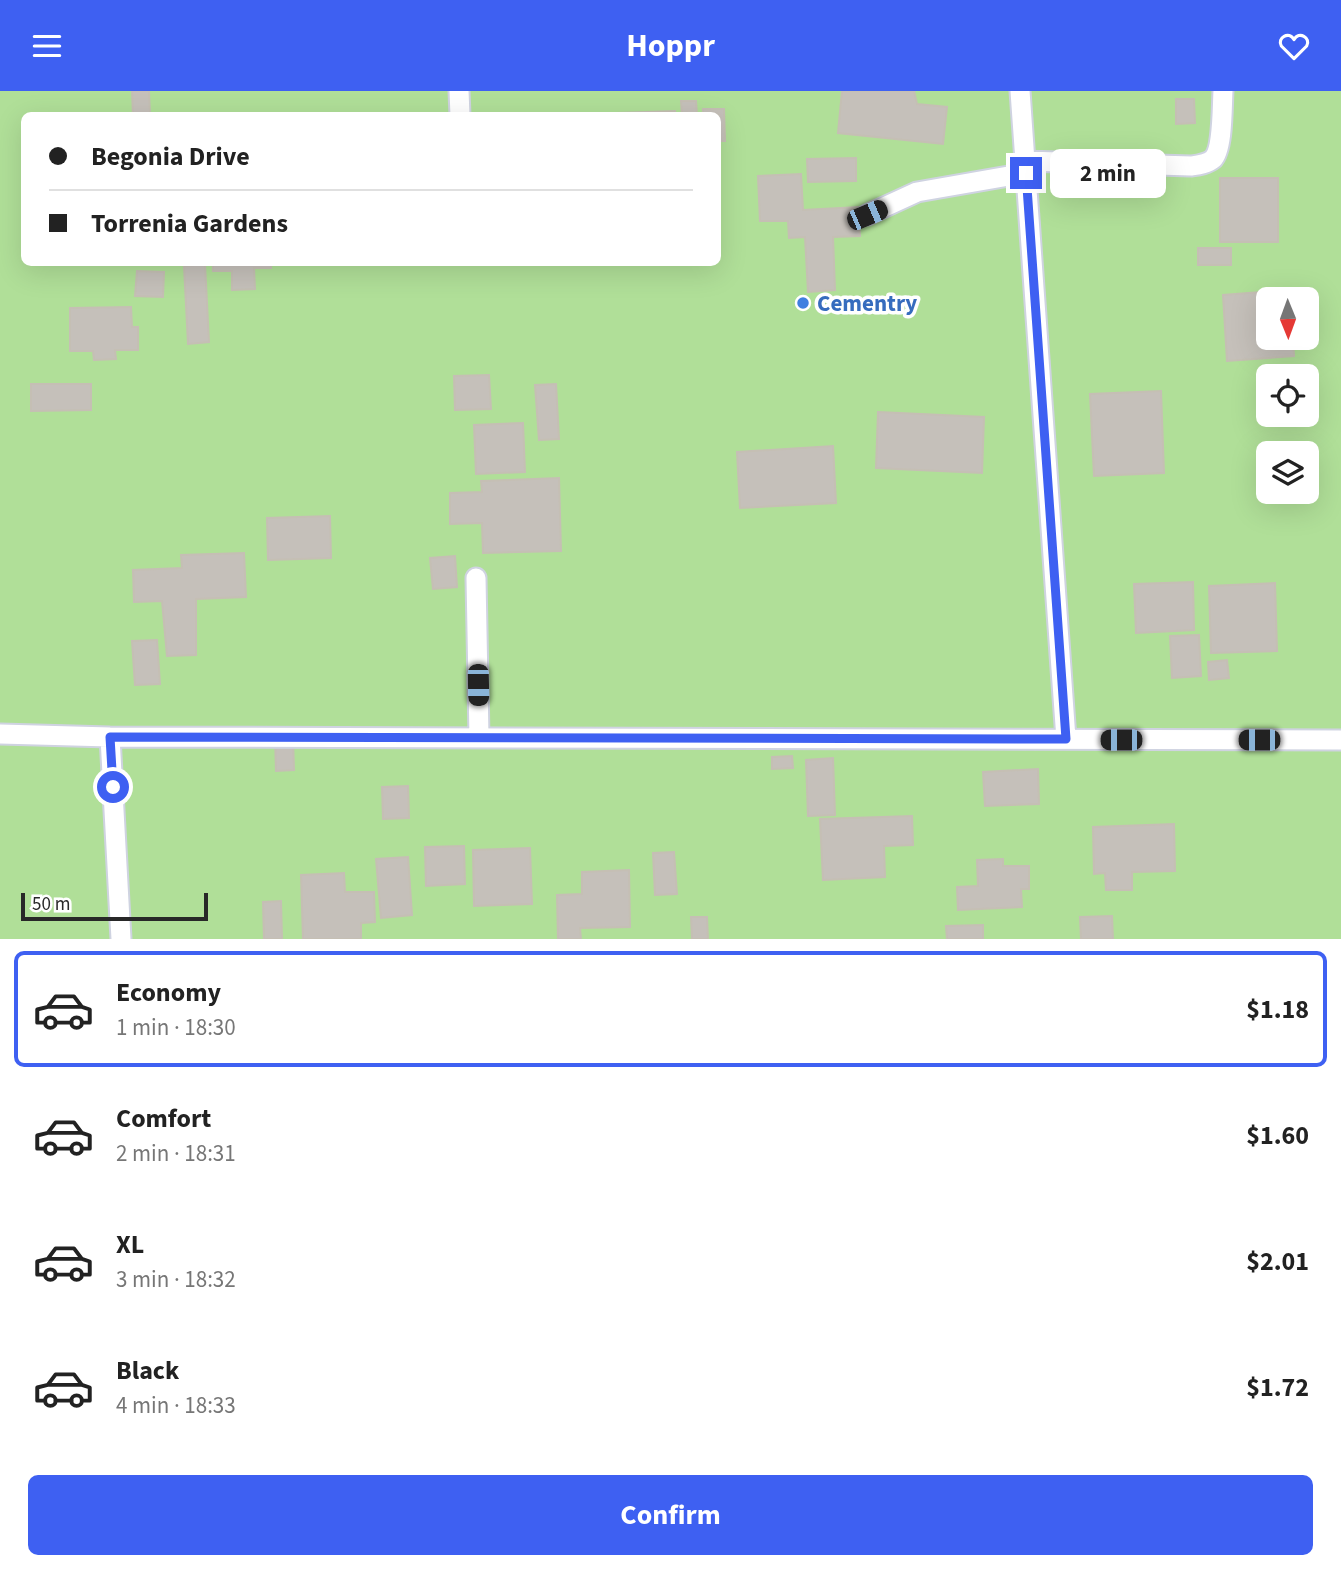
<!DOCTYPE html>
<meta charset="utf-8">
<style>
:root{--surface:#fff;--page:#f2f2f2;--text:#222;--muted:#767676;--line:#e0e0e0;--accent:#3e60f2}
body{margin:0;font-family:"Source Sans 3",sans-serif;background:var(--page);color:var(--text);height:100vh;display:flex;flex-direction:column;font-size:26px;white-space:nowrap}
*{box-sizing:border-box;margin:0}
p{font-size:23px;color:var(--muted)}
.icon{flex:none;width:38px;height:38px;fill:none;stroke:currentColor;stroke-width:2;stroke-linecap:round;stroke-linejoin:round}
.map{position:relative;height:848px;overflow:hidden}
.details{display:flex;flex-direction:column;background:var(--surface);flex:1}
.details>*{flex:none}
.guide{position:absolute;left:21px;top:21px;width:700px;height:154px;border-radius:10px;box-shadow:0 7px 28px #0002;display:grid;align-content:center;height:154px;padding:0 28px;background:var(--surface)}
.needle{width:46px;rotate:179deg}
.controls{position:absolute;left:1256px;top:196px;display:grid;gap:14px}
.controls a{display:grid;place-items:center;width:63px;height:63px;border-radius:10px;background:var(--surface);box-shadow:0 7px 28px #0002;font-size:35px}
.scale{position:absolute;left:21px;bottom:18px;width:187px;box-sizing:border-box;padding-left:7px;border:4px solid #282828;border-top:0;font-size:19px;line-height:24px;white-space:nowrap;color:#282828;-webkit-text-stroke:5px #fff;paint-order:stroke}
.end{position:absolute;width:32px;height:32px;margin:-16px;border:9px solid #3e60f2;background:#fff;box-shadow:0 0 0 4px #fff}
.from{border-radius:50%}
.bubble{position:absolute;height:49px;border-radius:10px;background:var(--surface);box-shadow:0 7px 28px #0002;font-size:23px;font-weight:700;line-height:49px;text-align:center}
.car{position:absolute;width:21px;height:42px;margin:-21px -10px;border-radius:9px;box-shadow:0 0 5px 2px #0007;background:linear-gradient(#222 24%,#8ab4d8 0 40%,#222 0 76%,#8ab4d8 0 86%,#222 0)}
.guide b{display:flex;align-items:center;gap:24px;height:66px;font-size:26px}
.guide b+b{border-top:2px solid var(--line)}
.guide i{width:18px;height:18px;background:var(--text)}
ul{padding:12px 0 0;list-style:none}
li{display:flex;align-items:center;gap:21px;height:116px;margin:0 14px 10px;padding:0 14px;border:4px solid transparent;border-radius:10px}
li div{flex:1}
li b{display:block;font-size:26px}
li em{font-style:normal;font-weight:700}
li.on{border-color:var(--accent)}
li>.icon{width:63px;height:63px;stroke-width:1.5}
.primary-button{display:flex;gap:14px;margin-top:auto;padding:14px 28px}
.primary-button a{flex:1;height:80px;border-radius:10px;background:var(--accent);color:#fff;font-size:28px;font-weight:700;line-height:80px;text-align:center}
header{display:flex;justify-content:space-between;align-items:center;height:91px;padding:0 28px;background:var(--accent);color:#fff;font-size:32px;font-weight:700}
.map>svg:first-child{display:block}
</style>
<header><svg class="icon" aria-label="menu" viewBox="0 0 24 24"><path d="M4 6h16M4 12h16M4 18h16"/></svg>Hoppr<svg class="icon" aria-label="heart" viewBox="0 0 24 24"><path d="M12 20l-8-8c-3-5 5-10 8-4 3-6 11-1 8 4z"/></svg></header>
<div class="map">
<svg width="1341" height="848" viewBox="0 0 1341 848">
<rect width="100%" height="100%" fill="#eae3da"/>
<path fill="#b0df98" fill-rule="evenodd" d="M 0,0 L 1341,0 L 1341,848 L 0,848 ZM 24,24 L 718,24 L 718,172 L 24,172 ZM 1269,208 L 1307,208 L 1307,247 L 1269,247 ZM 1269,285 L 1307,285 L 1307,324 L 1269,324 ZM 1269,362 L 1307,362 L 1307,401 L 1269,401 Z"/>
<path fill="#c5c0ba" stroke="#c5bfb4" stroke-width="2" d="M 132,0 L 149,0 L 150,24 L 133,24 Z
M 842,0 L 914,0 L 917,13 L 947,16 L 943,53 L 838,42 Z
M 1176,8 L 1194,8 L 1195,32 L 1176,33 Z
M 681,10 L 696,10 L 697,24 L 682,24 Z
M 703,18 L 724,18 L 725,50 L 718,50 L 718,24 L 703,24 Z
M 675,20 L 675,24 L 617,24 L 617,22 Z
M 856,67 L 856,90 L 808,91 L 807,68 Z
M 801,83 L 803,119 L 858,116 L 860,145 L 833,146 L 835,199 L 808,201 L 805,146 L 789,147 L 788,130 L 760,130 L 758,85 Z
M 1220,87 L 1278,87 L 1278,151 L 1220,151 Z
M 1198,157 L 1231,157 L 1231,174 L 1198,174 Z
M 213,172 L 271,172 L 271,177 L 254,177 L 255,198 L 232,199 L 232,180 L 213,180 Z
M 205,173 L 209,251 L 188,253 L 184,175 Z
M 137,180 L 164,181 L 163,206 L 135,205 Z
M 1290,199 L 1290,208 L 1269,208 L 1269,247 L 1293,247 L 1294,265 L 1227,270 L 1223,204 Z
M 131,216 L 132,236 L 138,236 L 138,259 L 115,259 L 116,268 L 94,269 L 93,260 L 70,260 L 70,217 Z
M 489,284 L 491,318 L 455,319 L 454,285 Z
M 31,293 L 91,293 L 91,319 L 31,320 Z
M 556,293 L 559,348 L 539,349 L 535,294 Z
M 1161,300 L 1164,382 L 1094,385 L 1090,303 Z
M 878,321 L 984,326 L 982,382 L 876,377 Z
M 523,332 L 525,381 L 476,383 L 474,334 Z
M 833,355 L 836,412 L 740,417 L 737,361 Z
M 559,387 L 561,460 L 483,462 L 482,432 L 450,433 L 450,402 L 482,401 L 481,390 Z
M 330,425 L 331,467 L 268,469 L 267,427 Z
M 244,462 L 246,506 L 196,508 L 196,564 L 167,565 L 162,510 L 134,511 L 133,479 L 182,477 L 181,464 Z
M 455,465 L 457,496 L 433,498 L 430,467 Z
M 1193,491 L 1194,539 L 1136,542 L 1134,493 Z
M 1275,492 L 1277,560 L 1211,562 L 1209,495 Z
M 1199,544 L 1201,585 L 1172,587 L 1170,545 Z
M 157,549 L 160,593 L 135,594 L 132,550 Z
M 1227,569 L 1229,587 L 1209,589 L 1208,571 Z
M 275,647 L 293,647 L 294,679 L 276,680 Z
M 792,665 L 793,677 L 772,678 L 772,666 Z
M 833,667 L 835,724 L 808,725 L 806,669 Z
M 1038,678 L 1039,713 L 985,715 L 983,681 Z
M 408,695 L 409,727 L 383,728 L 382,696 Z
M 912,725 L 913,754 L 884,755 L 885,786 L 823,789 L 820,728 Z
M 1174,733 L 1175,780 L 1132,781 L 1132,799 L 1106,799 L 1105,782 L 1094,783 L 1093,736 Z
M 464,755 L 465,793 L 426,795 L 425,756 Z
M 530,757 L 532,813 L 474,815 L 473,759 Z
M 674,761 L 677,803 L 655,804 L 653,762 Z
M 408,766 L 412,824 L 381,827 L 376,768 Z
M 1003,768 L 1003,775 L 1029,775 L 1029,798 L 1021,798 L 1022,816 L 958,819 L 957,796 L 978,795 L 977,769 Z
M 629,779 L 630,836 L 580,837 L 581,848 L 558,848 L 557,804 L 582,803 L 582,781 Z
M 344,782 L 345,801 L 374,801 L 375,831 L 361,832 L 361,848 L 303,848 L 301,784 Z
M 281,810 L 282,848 L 264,848 L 263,811 Z
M 1112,825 L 1113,848 L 1081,848 L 1080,826 Z
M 691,826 L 707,826 L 708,848 L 692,848 Z
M 983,834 L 983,848 L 947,848 L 946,835 Z"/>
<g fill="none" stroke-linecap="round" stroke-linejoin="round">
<defs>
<path id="minor" d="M 459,0 L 460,24
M 1020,0 L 1066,648
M 1025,70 L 1191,75 C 1198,74 1207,73 1213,68 C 1223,58 1222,15 1223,0
M 867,124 L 917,101 L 1026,82
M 476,487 L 479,647
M 0,643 L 110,646 L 1341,649
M 110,646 L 121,848"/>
</defs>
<use href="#minor" stroke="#cfd3e1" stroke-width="23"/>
<use href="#minor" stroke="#fff" stroke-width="19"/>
</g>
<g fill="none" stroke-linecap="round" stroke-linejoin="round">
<path stroke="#3e60f2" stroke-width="9" d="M 113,696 L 110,646 L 1066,648 L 1026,82"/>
</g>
<circle fill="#3f7fe0" stroke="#fff" stroke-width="2.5" cx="803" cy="212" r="7"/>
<g text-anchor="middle" stroke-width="7" stroke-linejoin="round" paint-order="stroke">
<g font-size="23" font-weight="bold" fill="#366cbe" stroke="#fff" text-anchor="start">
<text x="817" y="220">Cementry</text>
</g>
</g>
</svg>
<div class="controls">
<a><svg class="needle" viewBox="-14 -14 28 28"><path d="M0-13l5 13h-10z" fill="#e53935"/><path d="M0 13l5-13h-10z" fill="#767676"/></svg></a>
<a><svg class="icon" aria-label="locate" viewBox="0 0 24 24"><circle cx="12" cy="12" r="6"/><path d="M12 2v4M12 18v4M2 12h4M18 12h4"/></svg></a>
<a><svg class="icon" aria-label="layers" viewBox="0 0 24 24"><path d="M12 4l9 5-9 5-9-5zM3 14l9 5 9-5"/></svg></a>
</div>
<div class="scale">50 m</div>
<i class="end from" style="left:113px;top:696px"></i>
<i class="end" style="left:1026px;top:82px"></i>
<div class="bubble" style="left:1050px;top:58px;width:116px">2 min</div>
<i class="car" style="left:867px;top:124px;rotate:67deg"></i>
<i class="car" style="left:478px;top:594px;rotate:179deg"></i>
<i class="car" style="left:1121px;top:649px;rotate:270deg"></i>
<i class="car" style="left:1259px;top:649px;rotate:270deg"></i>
<div class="guide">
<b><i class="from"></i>Begonia Drive</b>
<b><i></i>Torrenia Gardens</b>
</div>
</div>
<section class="details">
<ul>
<li class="on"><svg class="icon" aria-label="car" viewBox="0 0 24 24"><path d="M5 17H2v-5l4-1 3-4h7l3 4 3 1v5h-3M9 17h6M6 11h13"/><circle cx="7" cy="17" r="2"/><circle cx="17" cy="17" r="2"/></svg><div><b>Economy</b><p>1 min · 18:30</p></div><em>$1.18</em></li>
<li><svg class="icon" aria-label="car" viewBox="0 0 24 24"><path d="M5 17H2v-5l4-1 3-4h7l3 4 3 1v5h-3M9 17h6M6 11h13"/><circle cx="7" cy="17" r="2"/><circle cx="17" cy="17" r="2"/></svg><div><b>Comfort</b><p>2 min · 18:31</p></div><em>$1.60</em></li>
<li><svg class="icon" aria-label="car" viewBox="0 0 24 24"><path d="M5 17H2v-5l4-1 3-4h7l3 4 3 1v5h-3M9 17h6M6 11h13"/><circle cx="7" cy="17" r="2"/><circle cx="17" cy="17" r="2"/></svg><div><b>XL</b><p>3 min · 18:32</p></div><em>$2.01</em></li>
<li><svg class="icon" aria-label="car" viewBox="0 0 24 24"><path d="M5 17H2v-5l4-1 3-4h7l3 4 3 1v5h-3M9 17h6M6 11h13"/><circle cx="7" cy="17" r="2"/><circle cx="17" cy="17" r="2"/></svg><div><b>Black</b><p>4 min · 18:33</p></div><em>$1.72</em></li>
</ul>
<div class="primary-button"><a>Confirm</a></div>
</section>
